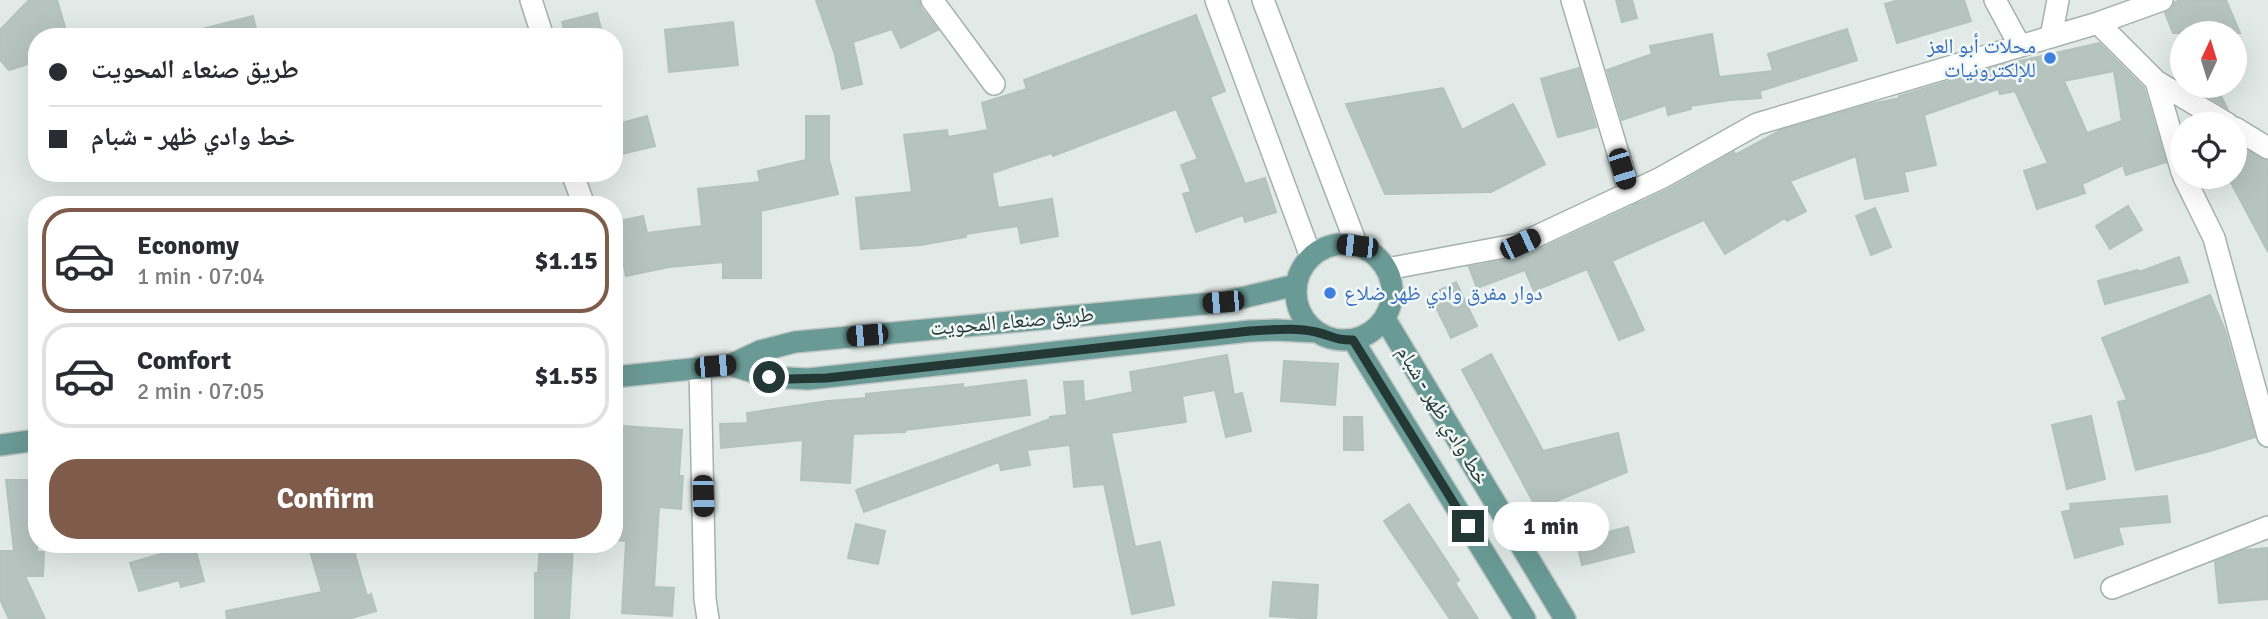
<!DOCTYPE html>
<meta charset="utf-8">
<style>
:root{--surface:#fff;--page:#f7f7f7;--text:#2b2b33;--muted:#7c7c81;--line:#e1e1e2;--accent:#7e5b4a}
body{margin:0;font-family:Signika,"Noto Naskh Arabic",sans-serif;background:var(--page);color:var(--text);height:100vh;display:flex;flex-direction:column;font-size:26px;white-space:nowrap}
*{box-sizing:border-box;margin:0}
p{font-size:23px;color:var(--muted)}
.icon{flex:none;width:38px;height:38px;fill:none;stroke:currentColor;stroke-width:2;stroke-linecap:round;stroke-linejoin:round}
.map{position:relative;flex:1;overflow:hidden}
.sheet{position:absolute;left:28px;top:196px;width:595px;height:357px;display:flex;flex-direction:column;background:var(--surface);border-radius:28px;box-shadow:0 7px 28px #0002}
.sheet>*{flex:none}
.guide{position:absolute;left:28px;top:28px;width:595px;height:154px;border-radius:28px;box-shadow:0 7px 28px #0002;display:grid;align-content:center;height:154px;padding:0 21px;background:var(--surface)}
.needle{width:46px;rotate:4deg}
.controls{position:absolute;left:2170px;top:21px;display:grid;gap:14px}
.controls a{display:grid;place-items:center;width:77px;height:77px;border-radius:50%;background:var(--surface);box-shadow:0 7px 28px #0002;font-size:35px}
.end{position:absolute;width:32px;height:32px;margin:-16px;border:9px solid #233835;background:#fff;box-shadow:0 0 0 4px #fff}
.from{border-radius:50%}
.bubble{position:absolute;height:49px;border-radius:24px;background:var(--surface);box-shadow:0 7px 28px #0002;font-size:23px;font-weight:800;line-height:49px;text-align:center}
.car{position:absolute;width:21px;height:42px;margin:-21px -10px;border-radius:9px;box-shadow:0 0 5px 2px #0007;background:linear-gradient(#222 24%,#8ab4d8 0 40%,#222 0 76%,#8ab4d8 0 86%,#222 0)}
.guide b{display:flex;align-items:center;gap:24px;height:66px;font-size:26px}
.guide b+b{border-top:2px solid var(--line)}
.guide i{width:18px;height:18px;background:var(--text)}
ul{padding:12px 0 0;list-style:none}
li{display:flex;align-items:center;gap:21px;height:105px;margin:0 14px 10px;padding:0 7px;border:4px solid var(--line);border-radius:28px}
li div{flex:1}
li b{display:block;font-size:26px}
li em{font-style:normal;font-weight:800}
li.on{border-color:var(--accent)}
li>.icon{width:63px;height:63px;stroke-width:1.5}
.primary-button{display:flex;gap:14px;margin-top:auto;padding:14px 21px}
.primary-button a{flex:1;height:80px;border-radius:28px;background:var(--accent);color:#fff;font-size:28px;font-weight:800;line-height:80px;text-align:center}
.map>svg:first-child{display:block}
</style>
<div class="map">
<svg width="2268" height="619" viewBox="0 0 2268 619">
<rect width="100%" height="100%" fill="#e1eae7"/>
<path fill="#b6c4c0" stroke="#b4c2be" stroke-width="2" fill-rule="evenodd" d="M 29,0 L 57,0 L 68,37 L 37,37 L 37,61 L 9,70 L 0,60 L 0,30 Z
M 816,0 L 919,0 L 921,8 L 938,30 L 901,48 L 892,29 L 853,42 L 862,84 L 842,89 L 835,55 Z
M 1616,0 L 1632,0 L 1637,18 L 1622,22 Z
M 1899,0 L 1964,0 L 1971,21 L 1897,43 L 1885,4 Z
M 2181,0 L 2226,0 L 2240,33 L 2173,33 L 2165,13 L 2172,9 L 2175,2 Z
M 597,13 L 603,37 L 566,37 L 562,22 Z
M 1196,15 L 1225,91 L 1210,97 L 1245,184 L 1265,178 L 1276,212 L 1245,222 L 1243,215 L 1196,232 L 1183,194 L 1191,192 L 1181,165 L 1198,159 L 1176,109 L 1053,156 L 1052,153 L 992,173 L 998,208 L 1052,199 L 1058,236 L 1021,243 L 1018,226 L 966,234 L 966,237 L 921,245 L 861,249 L 856,198 L 912,192 L 904,135 L 947,130 L 948,137 L 988,130 L 982,103 L 1027,89 L 1024,80 Z
M 253,16 L 258,37 L 195,37 L 194,31 Z
M 733,22 L 738,65 L 669,72 L 665,30 Z
M 1847,29 L 1857,60 L 1760,91 L 1761,98 L 1730,100 L 1690,106 L 1691,109 L 1668,115 L 1666,105 L 1622,120 L 1607,70 L 1652,54 L 1650,46 L 1712,34 L 1719,77 L 1773,71 L 1768,54 Z
M 2099,43 L 2144,88 L 2166,162 L 2126,175 L 2123,165 L 2082,184 L 2085,193 L 2037,209 L 2024,171 L 2048,163 L 2015,91 L 2000,94 L 1998,89 L 1924,115 L 1936,165 L 1904,172 L 1908,191 L 1865,199 L 1856,156 L 1790,181 L 1806,211 L 1787,221 L 1785,218 L 1725,254 L 1704,220 L 1612,261 L 1644,330 L 1619,340 L 1587,269 L 1534,291 L 1525,270 L 1477,288 L 1469,267 L 1526,256 L 1667,190 L 1734,152 L 1735,155 L 1781,130 L 1871,104 L 1900,98 L 1899,96 L 2002,65 ZM 2114,71 L 2122,121 L 2087,133 L 2064,81 Z
M 1579,68 L 1596,127 L 1558,137 L 1541,79 Z
M 1443,88 L 1462,130 L 1513,104 L 1545,164 L 1491,192 L 1385,194 L 1346,104 Z
M 2217,88 L 2227,108 L 2204,94 Z
M 647,116 L 655,146 L 614,156 L 614,125 Z
M 806,116 L 829,116 L 829,159 L 838,194 L 761,211 L 761,278 L 723,278 L 723,262 L 669,267 L 626,276 L 615,222 L 643,216 L 647,233 L 702,226 L 698,189 L 760,182 L 758,171 L 806,160 Z
M 2235,143 L 2268,161 L 2268,252 L 2228,177 L 2235,177 Z
M 2128,206 L 2142,230 L 2110,249 L 2096,226 Z
M 1875,208 L 1891,247 L 1871,255 L 1856,216 Z
M 2179,257 L 2188,282 L 2105,304 L 2098,281 L 2138,270 L 2139,272 Z
M 1456,282 L 1477,326 L 1451,338 L 1430,295 Z
M 2210,295 L 2225,330 L 2255,437 L 2210,451 L 2136,470 L 2118,402 L 2127,400 L 2102,338 Z
M 1491,354 L 1543,451 L 1618,433 L 1627,472 L 1537,509 L 1462,370 Z
M 1227,355 L 1234,395 L 1242,393 L 1251,431 L 1226,437 L 1215,390 L 1182,396 L 1186,422 L 1111,433 L 1135,547 L 1160,542 L 1174,605 L 1132,614 L 1104,484 L 1074,487 L 1070,445 L 1027,450 L 1030,465 L 1001,470 L 999,462 L 864,512 L 856,490 L 1050,419 L 1050,417 L 1067,415 L 1064,382 L 1083,381 L 1084,402 L 1133,392 L 1130,372 Z
M 1284,361 L 1338,364 L 1335,405 L 1281,401 Z
M 1026,380 L 1030,415 L 905,430 L 905,432 L 853,434 L 850,483 L 801,480 L 803,440 L 721,448 L 720,424 L 748,423 L 747,413 L 828,401 L 866,398 L 866,394 L 963,384 L 963,388 Z
M 2091,416 L 2105,479 L 2067,489 L 2052,425 Z
M 1344,417 L 1362,417 L 1363,450 L 1344,450 Z
M 622,426 L 682,430 L 679,476 L 683,476 L 681,509 L 659,507 L 654,587 L 674,588 L 672,616 L 622,613 L 626,541 L 614,540 L 614,473 L 619,473 Z
M 6,480 L 37,480 L 37,552 L 44,552 L 43,576 L 25,576 L 45,619 L 9,619 L 0,599 L 0,551 L 14,551 Z
M 2167,496 L 2170,522 L 2118,527 L 2123,544 L 2075,558 L 2062,512 L 2071,510 L 2070,504 Z
M 1409,504 L 1459,580 L 1455,583 L 1478,619 L 1450,619 L 1384,521 Z
M 856,524 L 885,531 L 878,564 L 848,558 Z
M 1628,527 L 1634,552 L 1582,565 L 1576,540 Z
M 169,544 L 194,544 L 204,581 L 181,587 L 179,580 L 139,591 L 130,563 L 171,551 Z
M 324,544 L 352,544 L 367,596 L 371,594 L 376,611 L 348,619 L 227,619 L 226,611 L 322,592 L 309,548 Z
M 540,544 L 573,545 L 569,619 L 535,619 L 535,573 L 538,573 Z
M 2268,548 L 2268,599 L 2219,603 L 2215,562 L 2245,550 Z
M 1273,582 L 1318,585 L 1316,619 L 1270,616 Z"/>
<g fill="none" stroke-linecap="round" stroke-linejoin="round">
<defs>
<path id="minor" d="M 531,0 L 543,37
M 932,0 L 994,84
M 1572,0 L 1630,193
M 1995,0 L 2020,46
M 2098,23 L 2156,81 L 2228,124
M 2051,37 L 2058,0
M 2156,81 L 2182,172
M 2235,128 L 2268,148
M 572,173 L 584,205
M 2184,177 L 2214,238 L 2268,436
M 1387,269 L 1520,244 L 1661,178 L 1757,124 L 2098,23 L 2162,0
M 700,368 L 705,599 L 708,619
M 2112,588 L 2268,527"/>
<path id="tertiary" d="M 1216,0 L 1311,257
M 1263,0 L 1357,246"/>
<path id="primary" d="M1296 292a48 48 0 1 1 96 0a48 48 0 1 1-96 0Z
M 1385,319 L 1565,619
M 1353,340 L 1525,619
M 730,365 L 769,377 L 808,379 L 1250,331 L 1276,330 L 1317,332
M 614,377 L 730,365 L 760,351 L 795,342 L 1224,302 L 1296,285
M 0,445 L 37,440"/>
</defs>
<use href="#minor" stroke="#a4b1ae" stroke-width="24"/>
<use href="#tertiary" stroke="#a4b1ae" stroke-width="24"/>
<use href="#primary" stroke="#c1c7c6" stroke-width="24"/>
<use href="#minor" stroke="#fff" stroke-width="21"/>
<use href="#tertiary" stroke="#fff" stroke-width="21"/>
<use href="#primary" stroke="#6a9a95" stroke-width="21"/>
</g>
<g fill="none" stroke-linecap="round" stroke-linejoin="round">
<path stroke="#233835" stroke-width="9" d="M 769,377 L 789,379 L 827,378 L 1250,331 C 1271,330 1295,327 1316,332 C 1333,336 1333,340 1353,340 L 1468,526"/>
</g>
<g fill="#3f7fe0" stroke="#f1f7f4" stroke-width="2.5">
<circle cx="2050" cy="58" r="7"/>
<circle cx="1330" cy="293" r="7"/>
</g>
<g text-anchor="middle" stroke-width="5" stroke-linejoin="round" paint-order="stroke">
<g font-size="21" fill="#366cbe" stroke="#f1f7f4" text-anchor="end">
<text x="2036" y="53">محلات أبو العز<tspan x="2036" dy="24">للإلكترونيات</tspan></text>
<text x="1344" y="300" text-anchor="start">دوار مفرق وادي ظهر ضلاع</text>
</g>
<g font-size="21" fill="#233835" stroke="#f1f7f4">
<text transform="translate(1012 321) rotate(-5)" y="7">طريق صنعاء المحويت</text>
<text transform="translate(1443 415) rotate(59)" y="7">خط وادي ظهر - شبام</text>
</g>
</g>
</svg>
<div class="controls">
<a><svg class="needle" viewBox="-14 -14 28 28"><path d="M0-13l5 13h-10z" fill="#e53935"/><path d="M0 13l5-13h-10z" fill="#7c7c81"/></svg></a>
<a><svg class="icon" aria-label="locate" viewBox="0 0 24 24"><circle cx="12" cy="12" r="6"/><path d="M12 2v4M12 18v4M2 12h4M18 12h4"/></svg></a>
</div>
<i class="end from" style="left:769px;top:377px"></i>
<i class="end" style="left:1468px;top:526px"></i>
<div class="bubble" style="left:1493px;top:502px;width:116px">1 min</div>
<i class="car" style="left:1622px;top:169px;rotate:163deg"></i>
<i class="car" style="left:1520px;top:244px;rotate:65deg"></i>
<i class="car" style="left:1357px;top:246px;rotate:276deg"></i>
<i class="car" style="left:1223px;top:302px;rotate:265deg"></i>
<i class="car" style="left:867px;top:335px;rotate:265deg"></i>
<i class="car" style="left:715px;top:366px;rotate:85deg"></i>
<i class="car" style="left:703px;top:496px;rotate:178deg"></i>
<div class="guide">
<b><i class="from"></i>طريق صنعاء المحويت</b>
<b><i></i>خط وادي ظهر - شبام</b>
</div>
<section class="sheet">
<ul>
<li class="on"><svg class="icon" aria-label="car" viewBox="0 0 24 24"><path d="M5 17H2v-5l4-1 3-4h7l3 4 3 1v5h-3M9 17h6M6 11h13"/><circle cx="7" cy="17" r="2"/><circle cx="17" cy="17" r="2"/></svg><div><b>Economy</b><p>1 min · 07:04</p></div><em>$1.15</em></li>
<li><svg class="icon" aria-label="car" viewBox="0 0 24 24"><path d="M5 17H2v-5l4-1 3-4h7l3 4 3 1v5h-3M9 17h6M6 11h13"/><circle cx="7" cy="17" r="2"/><circle cx="17" cy="17" r="2"/></svg><div><b>Comfort</b><p>2 min · 07:05</p></div><em>$1.55</em></li>
</ul>
<div class="primary-button"><a>Confirm</a></div>
</section>
</div>
